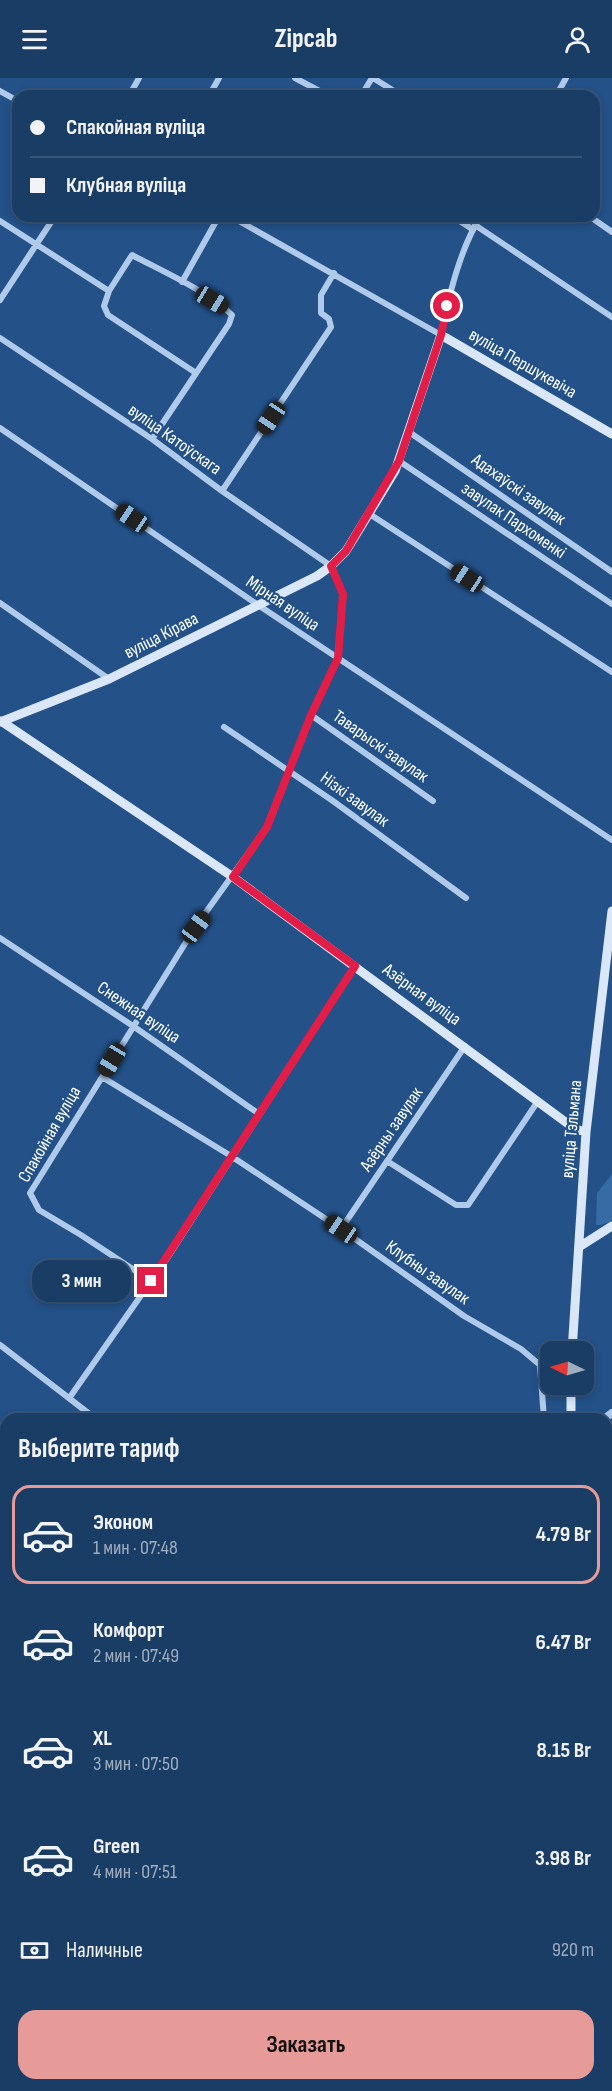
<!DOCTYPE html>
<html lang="ru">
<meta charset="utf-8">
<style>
:root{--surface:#1a3d66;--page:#23446c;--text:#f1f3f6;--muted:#9faebf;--line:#38567a;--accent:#e69b98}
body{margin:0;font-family:"Sofia Sans Condensed",sans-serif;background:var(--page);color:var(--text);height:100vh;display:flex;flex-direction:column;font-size:22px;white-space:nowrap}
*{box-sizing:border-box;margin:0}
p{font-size:20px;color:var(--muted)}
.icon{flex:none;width:33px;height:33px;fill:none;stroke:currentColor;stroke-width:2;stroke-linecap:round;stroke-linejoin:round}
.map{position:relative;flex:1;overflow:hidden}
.drawer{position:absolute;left:0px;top:1335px;width:612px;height:678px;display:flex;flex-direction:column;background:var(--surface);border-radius:18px 18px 0 0;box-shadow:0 3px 9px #0003,0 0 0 2px var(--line)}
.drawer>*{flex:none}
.top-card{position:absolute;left:12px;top:12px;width:588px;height:132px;border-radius:18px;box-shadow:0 3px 9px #0003,0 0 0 2px var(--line);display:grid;align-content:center;height:132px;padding:0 18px;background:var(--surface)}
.needle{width:39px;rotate:275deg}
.tools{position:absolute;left:540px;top:1263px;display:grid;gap:12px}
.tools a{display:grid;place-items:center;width:54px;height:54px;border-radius:12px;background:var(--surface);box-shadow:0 3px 9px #0003,0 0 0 2px var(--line);font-size:30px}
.end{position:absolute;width:27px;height:27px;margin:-14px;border:8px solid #e11d48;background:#fff;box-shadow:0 0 0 3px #fff}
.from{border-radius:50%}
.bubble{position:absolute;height:42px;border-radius:18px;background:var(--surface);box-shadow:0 3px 9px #0003,0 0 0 2px var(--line);font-size:20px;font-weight:700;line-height:42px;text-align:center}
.car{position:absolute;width:18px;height:36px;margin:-18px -9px;border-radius:8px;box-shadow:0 0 4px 2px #0007;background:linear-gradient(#222 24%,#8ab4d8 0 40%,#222 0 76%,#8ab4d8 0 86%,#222 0)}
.top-card b{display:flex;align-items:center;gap:21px;height:57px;font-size:22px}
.top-card b+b{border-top:2px solid var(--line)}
.top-card i{width:15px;height:15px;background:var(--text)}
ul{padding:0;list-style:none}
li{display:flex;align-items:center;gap:18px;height:99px;margin:0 12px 9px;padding:0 6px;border:3px solid transparent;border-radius:18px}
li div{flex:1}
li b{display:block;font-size:22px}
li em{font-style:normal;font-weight:700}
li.active{border-color:var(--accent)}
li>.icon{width:54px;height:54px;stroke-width:1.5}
h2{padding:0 18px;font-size:27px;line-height:72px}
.pay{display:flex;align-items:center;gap:15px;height:66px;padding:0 18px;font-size:22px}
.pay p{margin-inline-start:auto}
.primary-button{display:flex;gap:12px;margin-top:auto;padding:12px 18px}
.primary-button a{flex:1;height:69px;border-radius:18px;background:var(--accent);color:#111;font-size:24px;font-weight:700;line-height:69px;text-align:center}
header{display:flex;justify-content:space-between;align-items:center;height:78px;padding:0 18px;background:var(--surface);font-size:27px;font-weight:700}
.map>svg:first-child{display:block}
</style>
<header><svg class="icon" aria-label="menu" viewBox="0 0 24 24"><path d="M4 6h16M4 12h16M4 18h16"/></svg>Zipcab<svg class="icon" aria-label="person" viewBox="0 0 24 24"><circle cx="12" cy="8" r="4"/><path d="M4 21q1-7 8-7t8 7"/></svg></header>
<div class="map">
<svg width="612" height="2013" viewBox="0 0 612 2013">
<rect width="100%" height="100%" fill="#235188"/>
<path fill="#376ba5" d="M 612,1096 L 612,1143 L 601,1147 L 596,1147 L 597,1115 Z"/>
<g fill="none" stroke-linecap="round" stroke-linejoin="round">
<path stroke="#afcaea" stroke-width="6" d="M 295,0 L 329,18
M 373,0 L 402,18
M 0,13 L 18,23
M 129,18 L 139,0
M 209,18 L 219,0
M 361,18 L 372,0
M 556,18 L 566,0
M 230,138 L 441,257 C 448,221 461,168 481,138
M 452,138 L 472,151
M 589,138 L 612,154
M 0,143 L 109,213 L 104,228 L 108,237 L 196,295
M 475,147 L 612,239
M 182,204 L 219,138
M 109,213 L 132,177 C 162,193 209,214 232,237 L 229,246 L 152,361
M 0,222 L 55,138
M 0,260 L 152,361 L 222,413 L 331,488 L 343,516 L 338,580 L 311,637 L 267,749 L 196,848 L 30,1115 L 39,1132 L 81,1157 L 151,1203
M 0,350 L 258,527 L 612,762
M 409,354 L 612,494
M 399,383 L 612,526
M 222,413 L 331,249 L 329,241 L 321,235 L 321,217 L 334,195
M 368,435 L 612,594
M 0,525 L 109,601
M 311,637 L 433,723
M 224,649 L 333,723 L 466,820
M 0,860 L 133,948 L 259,1036
M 102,999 L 231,1078 L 341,1151 L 464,1238 L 521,1271 L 540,1287 L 544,1341
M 387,1083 L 456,1127 L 468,1127 L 538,1023
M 341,1151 L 465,968
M 0,1267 L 96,1341
M 70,1319 L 170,1176 L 355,888
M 0,1512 L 6,1517
M 606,1592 L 612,1589
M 606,1641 L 612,1654
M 606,1763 L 612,1761
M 0,1876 L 6,1872
M 0,1912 L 6,1917
M 117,2007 L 125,2013
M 162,2013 L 167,2007
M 329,2013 L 335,2007
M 512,2013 L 513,2007"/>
<path stroke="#afcaea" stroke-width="8" d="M 604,1341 L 612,1335
M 0,1783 L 6,1780"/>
<path stroke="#d9e7f8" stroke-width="9" d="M 1,643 L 233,799 L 575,1051 L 586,1054
M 0,644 L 109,601 L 317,498 L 331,488 L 346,473 L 395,393 L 441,257 L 612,356
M 579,1169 L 612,1148
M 572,1274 L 586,1054 L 612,833
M 571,1306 L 571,1341
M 606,1566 L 612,1583
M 606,2002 L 612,1999
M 585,2013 L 597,2007
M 608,2013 L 612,2011"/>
<defs>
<path id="rail" d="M 606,1379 L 612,1376
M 606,1394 L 612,1392
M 606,1423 L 612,1423
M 606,1448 L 612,1445
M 606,1459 L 612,1457
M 606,1485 L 612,1481
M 0,1818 L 6,1815
M 0,1851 L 6,1846"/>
</defs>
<use href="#rail" stroke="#fff" stroke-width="4.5"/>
<use href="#rail" stroke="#235188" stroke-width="2" stroke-dasharray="7" stroke-linecap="butt"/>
</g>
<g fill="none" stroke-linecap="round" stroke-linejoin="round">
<path stroke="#e11d48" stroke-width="8" d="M 151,1203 L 355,888 L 233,799 L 267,749 L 311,637 L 338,580 L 343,516 L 331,488 L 346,473 L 399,383 L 441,257 L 447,228"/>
</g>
<g text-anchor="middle" stroke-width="4.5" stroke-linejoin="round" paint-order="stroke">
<g font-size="18" fill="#fff" stroke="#235188">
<text transform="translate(523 285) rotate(30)" y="6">вуліца Першукевіча</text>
<text transform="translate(175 361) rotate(35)" y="6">вуліца Катоўскага</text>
<text transform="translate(519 411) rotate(35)" y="6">Адахаўскі завулак</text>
<text transform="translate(514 442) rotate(34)" y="6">завулак Пархоменкі</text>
<text transform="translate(283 525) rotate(34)" y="6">Мірная вуліца</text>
<text transform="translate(161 557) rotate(-27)" y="6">вуліца Кірава</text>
<text transform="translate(381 668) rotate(35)" y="6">Таварыскі завулак</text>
<text transform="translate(355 721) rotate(36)" y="6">Нізкі завулак</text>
<text transform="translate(422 916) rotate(36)" y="6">Азёрная вуліца</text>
<text transform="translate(139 934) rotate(34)" y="6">Снежная вуліца</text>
<text transform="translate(391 1051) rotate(-56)" y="6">Азёрны завулак</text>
<text transform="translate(571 1051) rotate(-85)" y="6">вуліца Тэльмана</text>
<text transform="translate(49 1056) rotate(-60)" y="6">Спакойная вуліца</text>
<text transform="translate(428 1194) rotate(35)" y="6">Клубны завулак</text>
</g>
</g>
</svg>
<div class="tools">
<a><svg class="needle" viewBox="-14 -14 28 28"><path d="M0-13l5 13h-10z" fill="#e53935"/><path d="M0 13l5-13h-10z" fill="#9faebf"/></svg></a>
</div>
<i class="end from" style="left:447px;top:228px"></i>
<i class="end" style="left:151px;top:1203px"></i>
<div class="bubble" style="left:32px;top:1182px;width:99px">3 мин</div>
<i class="car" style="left:212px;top:222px;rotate:121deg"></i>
<i class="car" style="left:271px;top:340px;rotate:214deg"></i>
<i class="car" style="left:132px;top:440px;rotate:304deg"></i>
<i class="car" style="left:467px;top:500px;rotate:303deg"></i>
<i class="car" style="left:196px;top:849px;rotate:37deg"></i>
<i class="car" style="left:112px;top:982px;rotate:211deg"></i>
<i class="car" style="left:341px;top:1151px;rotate:304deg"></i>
<div class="top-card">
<b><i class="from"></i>Спакойная вуліца</b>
<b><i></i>Клубная вуліца</b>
</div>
<section class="drawer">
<h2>Выберите тариф</h2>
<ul>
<li class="active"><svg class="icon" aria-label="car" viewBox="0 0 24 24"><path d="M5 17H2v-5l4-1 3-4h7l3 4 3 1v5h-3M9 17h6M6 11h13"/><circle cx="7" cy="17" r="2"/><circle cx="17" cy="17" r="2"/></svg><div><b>Эконом</b><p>1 мин · 07:48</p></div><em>4.79 Br</em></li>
<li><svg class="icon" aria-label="car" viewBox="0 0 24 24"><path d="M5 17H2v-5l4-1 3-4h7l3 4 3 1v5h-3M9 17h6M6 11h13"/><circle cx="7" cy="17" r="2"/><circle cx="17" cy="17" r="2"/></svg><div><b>Комфорт</b><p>2 мин · 07:49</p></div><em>6.47 Br</em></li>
<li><svg class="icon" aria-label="car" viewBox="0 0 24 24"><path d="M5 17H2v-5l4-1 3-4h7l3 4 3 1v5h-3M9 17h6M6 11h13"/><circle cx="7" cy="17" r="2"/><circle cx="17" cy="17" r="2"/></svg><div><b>XL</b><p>3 мин · 07:50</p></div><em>8.15 Br</em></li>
<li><svg class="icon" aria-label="car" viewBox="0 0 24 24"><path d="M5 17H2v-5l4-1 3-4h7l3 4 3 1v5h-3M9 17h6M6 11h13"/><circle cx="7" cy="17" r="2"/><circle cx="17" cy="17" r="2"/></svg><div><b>Green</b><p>4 мин · 07:51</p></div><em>3.98 Br</em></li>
</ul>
<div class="pay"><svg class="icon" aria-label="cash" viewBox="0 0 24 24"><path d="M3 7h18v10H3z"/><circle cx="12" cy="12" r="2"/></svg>Наличные<p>920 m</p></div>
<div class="primary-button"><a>Заказать</a></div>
</section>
</div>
